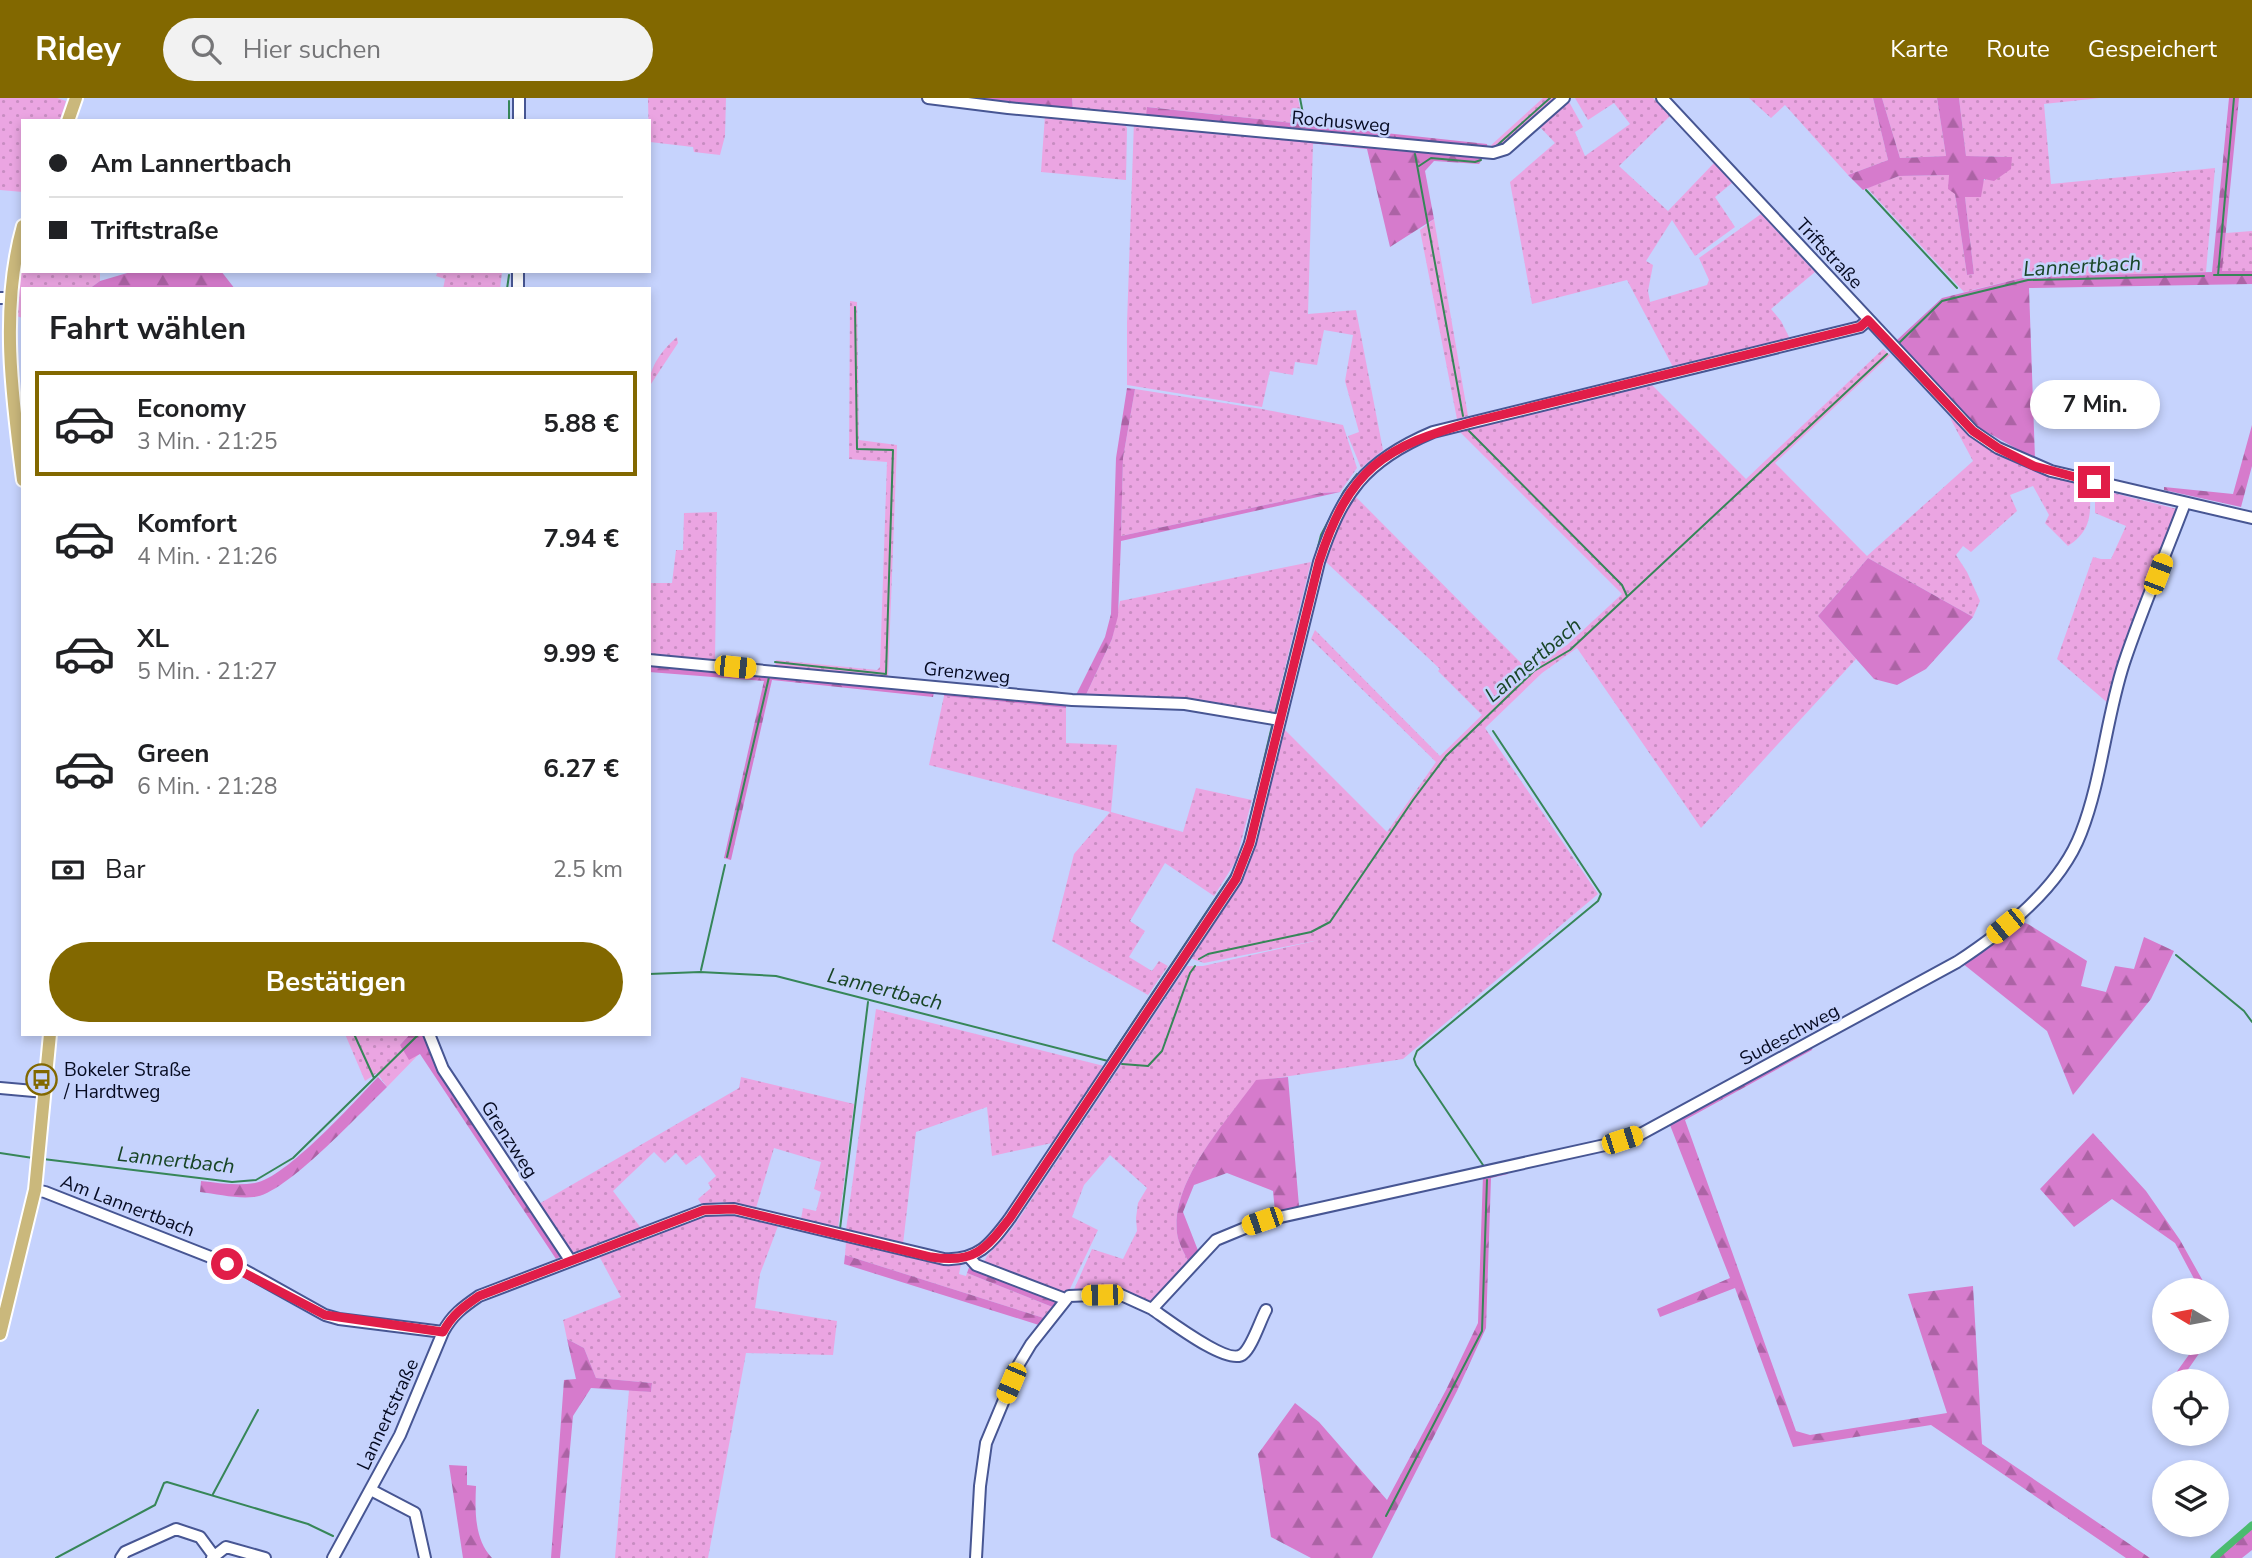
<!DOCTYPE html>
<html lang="de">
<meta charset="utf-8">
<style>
:root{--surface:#fff;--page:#f2f2f2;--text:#202124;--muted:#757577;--line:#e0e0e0;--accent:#826800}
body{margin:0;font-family:"Nunito Sans",sans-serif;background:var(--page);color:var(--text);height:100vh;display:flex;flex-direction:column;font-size:26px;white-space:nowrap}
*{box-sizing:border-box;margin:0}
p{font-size:23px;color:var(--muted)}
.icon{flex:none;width:38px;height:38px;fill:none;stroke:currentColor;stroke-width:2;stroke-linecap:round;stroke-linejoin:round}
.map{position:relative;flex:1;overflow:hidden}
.side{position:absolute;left:21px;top:189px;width:630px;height:749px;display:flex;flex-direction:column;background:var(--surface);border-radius:0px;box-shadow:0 4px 10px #0003}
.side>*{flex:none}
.guide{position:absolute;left:21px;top:21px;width:630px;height:154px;border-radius:0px;box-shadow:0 4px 10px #0003;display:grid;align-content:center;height:154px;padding:0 28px;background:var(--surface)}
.needle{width:46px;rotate:280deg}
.tools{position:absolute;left:2152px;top:1180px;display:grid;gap:14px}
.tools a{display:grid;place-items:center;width:77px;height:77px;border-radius:50%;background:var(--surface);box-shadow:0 4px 10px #0003;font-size:35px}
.end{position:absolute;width:32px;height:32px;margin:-16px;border:9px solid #e11d48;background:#fff;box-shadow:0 0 0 4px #fff}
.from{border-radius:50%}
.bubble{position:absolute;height:49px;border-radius:24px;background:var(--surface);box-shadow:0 4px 10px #0003;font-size:23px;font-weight:700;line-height:49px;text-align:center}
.car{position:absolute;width:21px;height:42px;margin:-21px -10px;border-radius:9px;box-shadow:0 0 5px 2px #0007;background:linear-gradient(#f5c518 24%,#345 0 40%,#f5c518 0 76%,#345 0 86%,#f5c518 0)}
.guide b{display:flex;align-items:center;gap:24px;height:66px;font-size:26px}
.guide b+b{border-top:2px solid var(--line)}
.guide i{width:18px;height:18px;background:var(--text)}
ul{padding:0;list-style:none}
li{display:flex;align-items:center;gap:21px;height:105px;margin:0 14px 10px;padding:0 14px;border:4px solid transparent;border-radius:0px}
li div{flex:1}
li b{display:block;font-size:26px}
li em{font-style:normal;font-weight:700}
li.current{border-color:var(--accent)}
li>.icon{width:63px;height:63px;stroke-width:1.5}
h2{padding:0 28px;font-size:32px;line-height:84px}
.pay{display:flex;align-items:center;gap:18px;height:77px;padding:0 28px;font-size:26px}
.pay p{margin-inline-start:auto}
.action{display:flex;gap:14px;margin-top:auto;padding:14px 28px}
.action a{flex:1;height:80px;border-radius:42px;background:var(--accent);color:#fff;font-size:28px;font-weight:700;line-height:80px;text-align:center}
header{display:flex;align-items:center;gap:42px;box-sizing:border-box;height:98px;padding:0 35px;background:var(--accent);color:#fff}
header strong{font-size:33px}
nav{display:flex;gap:38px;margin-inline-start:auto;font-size:24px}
.search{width:490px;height:63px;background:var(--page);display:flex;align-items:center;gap:18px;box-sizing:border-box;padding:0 24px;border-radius:38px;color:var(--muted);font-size:26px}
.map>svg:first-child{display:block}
</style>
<header>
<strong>Ridey</strong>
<div class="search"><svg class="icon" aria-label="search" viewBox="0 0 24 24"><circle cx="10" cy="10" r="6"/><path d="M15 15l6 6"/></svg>Hier suchen</div>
<nav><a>Karte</a><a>Route</a><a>Gespeichert</a></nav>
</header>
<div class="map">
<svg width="2252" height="1460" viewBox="0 0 2252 1460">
<defs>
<pattern id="grass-dots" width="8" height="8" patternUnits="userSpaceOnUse" patternTransform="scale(1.75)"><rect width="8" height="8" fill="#eba5e2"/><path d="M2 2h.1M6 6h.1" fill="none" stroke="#c88dc2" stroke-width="1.8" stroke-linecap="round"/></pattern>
<pattern id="forest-firs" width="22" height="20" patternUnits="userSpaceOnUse" patternTransform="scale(1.75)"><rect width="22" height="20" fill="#d67bcc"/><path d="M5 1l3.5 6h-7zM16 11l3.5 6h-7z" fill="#ac63a5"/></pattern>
</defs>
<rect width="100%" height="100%" fill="#c6d3fd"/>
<path fill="url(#grass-dots)" d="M 0,0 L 57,0 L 66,3 L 60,23 L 23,23 L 23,94 L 0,92 Z
M 648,0 L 726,0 L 725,38 L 720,57 L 694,54 L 693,49 L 650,44 L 649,48 Z
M 1072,0 L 1298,0 L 1303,26 L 1148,9 L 1146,20 L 1073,13 Z
M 1543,0 L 1558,0 L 1504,48 L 1493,52 L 1488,50 Z
M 1575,0 L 1653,0 L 1670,18 L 1619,68 L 1668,113 L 1714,65 L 1732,85 L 1715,99 L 1735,129 L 1695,158 L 1672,122 L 1646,163 L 1653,167 L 1648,193 L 1650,204 L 1707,187 L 1709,182 L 1699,160 L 1761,116 L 1815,174 L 1771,211 L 1781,223 L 1790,241 L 1673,269 L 1627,182 L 1532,206 L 1510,84 L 1555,45 L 1538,27 L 1568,2 L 1583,29 L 1575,34 L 1585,58 L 1630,26 L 1614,5 L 1588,22 Z
M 1749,0 L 1873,0 L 1888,62 L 1848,77 L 1785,7 L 1771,20 Z
M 1882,0 L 1937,0 L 1946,58 L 1900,60 Z
M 1959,0 L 2100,0 L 2044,6 L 2051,86 L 2215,70 L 2206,174 L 2026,179 L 1964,194 L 1867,90 L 1899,78 L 1949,77 L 1955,96 L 1967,177 L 1974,176 L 1965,99 L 2011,59 L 1966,58 Z
M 1045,17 L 1124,25 L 1127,30 L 1126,82 L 1041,74 Z
M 1134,23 L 1145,28 L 1313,45 L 1308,216 L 1356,212 L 1383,352 L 1361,370 L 1348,338 L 1359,334 L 1345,283 L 1353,237 L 1324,232 L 1317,267 L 1295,264 L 1293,277 L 1270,273 L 1262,309 L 1127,287 L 1127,225 Z
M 1434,121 L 1468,318 L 1457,321 L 1420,132 Z
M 2252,133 L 2252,173 L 2221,174 L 2226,135 Z
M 23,161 L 23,173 L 100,173 L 100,183 L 89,191 L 23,191 L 23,220 L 16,218 L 16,198 Z
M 438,173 L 502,174 L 500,191 L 443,191 L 445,181 L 436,178 Z
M 850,203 L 857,204 L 859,342 L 897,347 L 888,580 L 775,569 L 776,562 L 877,572 L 880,569 L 887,364 L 849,361 Z
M 677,239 L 678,245 L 649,289 C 649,269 662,252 677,239 Z
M 1883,251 L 1890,257 L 1775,365 L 1867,458 L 1973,363 L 1950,320 C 1979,343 2010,364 2046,376 C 2060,381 2075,383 2090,386 C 2090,413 2094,431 2068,448 L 2045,425 L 2049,417 L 2033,388 L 2010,397 L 2017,413 L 1971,454 L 1963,448 L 1956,457 L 1967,474 L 1980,503 L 1973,519 L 1868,460 L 1818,518 L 1856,561 L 1701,730 L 1577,550 L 1542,575 L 1485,630 L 1598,796 L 1403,961 L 1256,983 C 1227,1023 1171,1082 1177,1135 C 1178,1145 1185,1156 1189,1165 L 1154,1207 L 1134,1200 L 1072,1196 L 1092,1151 L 1123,1161 L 1137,1133 L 1136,1120 L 1138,1105 L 1147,1090 L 1110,1057 L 1084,1087 L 1072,1119 L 1098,1132 L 1068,1195 L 1054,1195 L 983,1166 L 987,1158 L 1012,1131 L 1187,868 L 1203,868 L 1319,842 L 1204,865 L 1187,859 L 1194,856 L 1241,785 L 1249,767 L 1284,631 L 1387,734 L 1436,664 L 1311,541 L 1315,532 L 1440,658 L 1482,617 L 1438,573 L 1440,571 L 1326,464 L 1334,435 L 1355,398 L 1528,572 L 1567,547 L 1622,496 L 1459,333 L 1652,287 L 1746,381 Z
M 1135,291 L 1262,311 L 1343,327 L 1357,370 L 1340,394 L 1321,395 L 1121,438 L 1123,360 Z
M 2098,391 L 2177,411 L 2110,607 L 2057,561 L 2093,459 L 2101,461 L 2111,461 L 2126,428 L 2095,415 L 2095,395 Z
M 717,414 L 715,564 L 649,559 L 649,485 L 672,485 L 676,452 L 683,452 L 684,415 Z
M 1311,464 L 1273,619 L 1084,601 L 1112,541 L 1120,503 Z
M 944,598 L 1066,610 L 1066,645 L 1117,647 L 1111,714 L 1183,734 L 1196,690 L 1252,702 L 1236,763 L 1214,798 L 1165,765 L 1130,823 L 1145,833 L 1129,859 L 1152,873 L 1159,863 L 1168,868 L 1148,897 L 1052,843 L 1074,756 L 1110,714 L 929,667 Z
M 876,911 L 1104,968 L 1052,1045 L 992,1058 L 987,1009 L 916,1034 L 903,1146 L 846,1132 Z
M 345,936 L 410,936 L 400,947 L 420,955 L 387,989 L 377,975 L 365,983 Z
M 741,979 L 854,1006 L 838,1130 L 801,1121 L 803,1110 L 816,1113 L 821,1094 L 814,1091 L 821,1064 L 774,1050 L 756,1110 L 720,1104 L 702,1107 L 698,1101 L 711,1090 L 708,1085 L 716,1078 L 700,1057 L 686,1067 L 676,1055 L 665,1065 L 654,1054 L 613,1093 L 641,1130 L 571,1156 L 537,1107 L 739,990 Z
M 719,1116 L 732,1117 L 778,1128 L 760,1176 L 755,1210 L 837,1223 L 833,1257 L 746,1255 L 708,1460 L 615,1460 L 629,1292 L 651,1294 L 652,1285 L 596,1280 L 584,1250 L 567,1241 L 563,1222 L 621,1199 L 599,1158 L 699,1120 Z
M 846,1144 L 943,1166 L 961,1166 L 959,1176 L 966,1178 L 967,1175 L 1055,1210 L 1047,1221 L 845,1157 Z"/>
<path fill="url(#forest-firs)" d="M 949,0 L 1072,0 L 1073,13 Z
M 1873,0 L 1882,0 L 1900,60 L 1946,58 L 1937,0 L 1959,0 L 1966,58 L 2012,59 L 2011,71 L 1994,83 L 1984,81 L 1981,99 L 1965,99 L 1974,176 L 1967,177 L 1955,96 L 1948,91 L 1949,77 L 1899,78 L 1863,92 L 1848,77 L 1888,62 Z
M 2229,0 L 2239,0 L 2222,173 L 2252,173 L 2252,186 L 2029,190 L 2035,361 L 1976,328 L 1897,242 L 1942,200 L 2026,179 L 2212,174 Z
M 1147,9 L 1487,46 L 1488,52 L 1479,66 L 1434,63 L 1425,73 L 1434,121 L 1390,149 L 1367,51 L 1145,28 Z
M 134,173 L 221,173 L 235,191 L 89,191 L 100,183 Z
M 1127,290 L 1135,291 L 1123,360 L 1121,438 L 1321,395 L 1340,394 L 1121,443 L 1118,518 L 1112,541 L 1084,601 L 1079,600 L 1076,597 L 1105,539 L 1111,516 L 1116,360 Z
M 2252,327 L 2252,368 L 2241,409 L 2164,392 L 2164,389 L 2233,396 Z
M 1868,460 L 1973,519 L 1926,571 L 1897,587 L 1874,581 L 1818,518 Z
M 649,565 L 935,591 L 933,599 L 772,582 L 731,762 L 724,760 L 764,583 L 649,574 Z
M 946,592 L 1066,603 L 1066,610 L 944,598 Z
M 2016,822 L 2028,826 L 2087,863 L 2081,888 L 2106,894 L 2115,868 L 2134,871 L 2144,839 L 2174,853 L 2151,901 L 2073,997 L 2047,933 L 1962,865 Z
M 410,936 L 425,936 L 429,949 L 477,1030 L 562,1158 L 556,1161 L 420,956 L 409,962 L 400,947 Z
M 1813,947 L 1812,952 L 1685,1022 L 1796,1333 L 1810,1337 L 1947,1315 L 1908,1196 L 1973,1188 L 1982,1346 L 2150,1460 L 2126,1460 L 1931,1327 L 1793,1349 L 1735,1190 L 1660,1219 L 1657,1211 L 1730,1180 L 1668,1022 Z
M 378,979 L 387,989 C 362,1013 285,1097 254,1099 C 237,1101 217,1096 200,1094 L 201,1083 C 219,1085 237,1088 255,1085 C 286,1080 354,1004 378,979 Z
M 1288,979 L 1299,1108 L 1275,1114 L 1273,1093 L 1227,1075 L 1194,1087 L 1183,1114 L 1199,1155 L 1189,1165 C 1185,1156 1178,1145 1177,1135 C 1171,1082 1227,1023 1256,982 Z
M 2093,1035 L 2146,1093 L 2180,1142 L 2208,1192 L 2200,1192 L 2175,1145 L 2112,1101 L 2074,1129 L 2040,1091 Z
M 1508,1071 L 1508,1076 L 1491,1080 L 1486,1230 L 1457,1293 L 1372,1460 L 1311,1460 L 1271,1439 L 1258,1356 L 1295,1305 L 1319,1324 L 1387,1402 L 1446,1292 L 1478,1225 L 1483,1077 Z
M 845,1157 L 1047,1221 L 1042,1228 L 844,1166 Z
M 970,1167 L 1057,1200 L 1059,1207 L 1055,1210 L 967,1175 Z
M 567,1241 L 584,1250 L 596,1280 L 652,1285 L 651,1294 L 591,1290 L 573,1318 L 560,1460 L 551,1460 L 564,1282 L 576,1281 Z
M 2198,1244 L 2207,1244 L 2180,1283 L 2173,1279 Z
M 449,1367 L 467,1368 L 467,1387 L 476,1388 C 475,1412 474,1441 492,1460 L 463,1460 Z
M 2252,1430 L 2252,1452 L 2242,1460 L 2217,1460 Z"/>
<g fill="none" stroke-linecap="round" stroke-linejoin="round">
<path stroke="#368658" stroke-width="2" d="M 1300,0 L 1304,21
M 509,23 L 509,3
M 1493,51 L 1550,0
M 1415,56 L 1463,318
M 1419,68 L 1431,60 L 1475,64 L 1481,62
M 1866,92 L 1957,190
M 2214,177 L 2252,177
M 2218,177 L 2234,0
M 507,191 L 509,177
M 1899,245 L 1942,203 L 2028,182 L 2204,178
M 1469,333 L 1622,487 L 1627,498
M 775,564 L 886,576 L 893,352 L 857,351 L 855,209
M 1188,601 L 1275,616 L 1321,437 L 1344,393 L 1357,376
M 1243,750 L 1272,628
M 727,759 L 769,579
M 2176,857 L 2244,913 L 2252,924
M 1199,861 L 1208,856 L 1311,834 L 1330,824 L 1413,702 L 1446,658 L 1534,573 L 1570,552 L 1887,256
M 701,872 L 725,767
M 649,876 L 700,874 L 776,878 L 1108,963
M 354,936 L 374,980
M 1108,962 L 1233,774
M 1122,966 L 1148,968 L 1162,953 L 1190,875 L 1195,868
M 0,1055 L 33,1060
M 43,1061 L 232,1084 L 256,1082 L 293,1060 L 419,936
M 1483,1067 L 1416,967 L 1414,961 L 1417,953 L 1598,803 L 1601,796 L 1493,633
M 840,1131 L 868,904
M 213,1396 L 258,1312
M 1386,1418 L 1482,1233 L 1487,1082
M 56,1460 L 155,1407 L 164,1385 L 167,1384 L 308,1426 L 333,1438"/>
<path stroke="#4abb6f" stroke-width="7" d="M 2214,1460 L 2252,1427"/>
<defs>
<path id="minor" d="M 928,0 L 1008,10 L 1493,55 L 1506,51 L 1564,0
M 1662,0 L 1973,333 L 1998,350 L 2051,373 L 2252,420
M 519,23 L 519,0
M 518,191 L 518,173
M 0,200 L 4,200
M 649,562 L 1072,602 L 1185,606 L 1280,622
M 429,936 L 443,971 L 570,1162
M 0,990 L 45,994
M 35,1092 L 45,1094 L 246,1173 L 325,1217 L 339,1221 L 443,1234
M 969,1159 L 976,1167 L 1065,1201
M 1152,1211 C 1167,1221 1229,1269 1243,1256 C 1252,1249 1260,1223 1266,1212
M 371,1392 L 415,1415 L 425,1460
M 121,1460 L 125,1454 L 176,1431 L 200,1439 L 214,1458
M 212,1460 L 226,1449 L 265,1460
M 333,1460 L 400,1337 L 443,1234 C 452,1217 463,1209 479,1198 L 704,1112 L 734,1111 L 944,1161 C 979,1163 991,1145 1010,1120 L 1236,781 L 1250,745 L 1319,464 C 1342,395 1364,363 1433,334 L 1860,229 L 1868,222
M 976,1460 L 980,1388 L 986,1345 L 1019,1266 L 1031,1246 L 1069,1198 L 1119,1196 L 1152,1211 L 1216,1142 L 1262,1123 L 1605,1047 L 1639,1037 L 1957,864 C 2004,833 2060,790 2081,735 C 2102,681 2106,620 2124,565 C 2142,511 2165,458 2185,405"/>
<path id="major" d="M 68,23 L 76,0
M 23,128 C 0,209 12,299 23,382
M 0,1236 L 35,1092 L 50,936"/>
</defs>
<use href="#minor" stroke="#475693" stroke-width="14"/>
<use href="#major" stroke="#fff" stroke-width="16"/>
<use href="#minor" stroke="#fff" stroke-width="10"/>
<use href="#major" stroke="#cab87c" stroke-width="12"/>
</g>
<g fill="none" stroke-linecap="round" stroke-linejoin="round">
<path stroke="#e11d48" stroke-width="9" d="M 227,1166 L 325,1217 L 443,1234 C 452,1217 463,1209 479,1198 L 704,1112 L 734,1111 L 931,1159 C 974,1166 985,1152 1010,1120 L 1236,781 L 1250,745 L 1319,464 C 1349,371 1383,348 1476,323 L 1860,229 L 1868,222 L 1973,333 L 1998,350 L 2034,368 L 2094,384"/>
</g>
<defs>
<symbol id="bus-ring" viewBox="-11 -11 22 22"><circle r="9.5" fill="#c6d3fd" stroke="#826800" stroke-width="1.5"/><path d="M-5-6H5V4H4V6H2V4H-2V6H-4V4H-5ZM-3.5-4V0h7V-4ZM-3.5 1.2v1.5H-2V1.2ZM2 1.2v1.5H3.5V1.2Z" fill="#826800"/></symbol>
</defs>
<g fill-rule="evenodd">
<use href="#bus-ring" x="24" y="964" width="35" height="35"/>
</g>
<g text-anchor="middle" stroke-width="5" stroke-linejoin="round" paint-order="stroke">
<g font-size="19" fill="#060b22" stroke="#c6d3fd">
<text transform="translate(1341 23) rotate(5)" y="7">Rochusweg</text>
<text transform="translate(1830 155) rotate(47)" y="7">Triftstraße</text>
<text transform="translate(967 574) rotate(6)" y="7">Grenzweg</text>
<text transform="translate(1789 936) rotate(-28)" y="7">Sudeschweg</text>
<text transform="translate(510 1041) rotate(57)" y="7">Grenzweg</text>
<text transform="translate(128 1107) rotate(21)" y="7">Am Lannertbach</text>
<text transform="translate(387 1316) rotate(-65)" y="7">Lannertstraße</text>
</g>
<g font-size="19" fill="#060b22" stroke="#c6d3fd" text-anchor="start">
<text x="64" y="978">Bokeler Straße<tspan x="64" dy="22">/ Hardtweg</tspan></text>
</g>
<g font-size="21" font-style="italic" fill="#194627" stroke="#c6d3fd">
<text transform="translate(2082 168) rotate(-3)" y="7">Lannertbach</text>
<text transform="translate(1533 562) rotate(-40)" y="7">Lannertbach</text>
<text transform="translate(885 891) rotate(14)" y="7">Lannertbach</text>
<text transform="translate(176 1062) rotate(6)" y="7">Lannertbach</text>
</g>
</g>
</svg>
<div class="tools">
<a><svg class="needle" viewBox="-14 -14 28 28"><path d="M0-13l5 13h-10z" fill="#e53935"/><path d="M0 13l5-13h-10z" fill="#757577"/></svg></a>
<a><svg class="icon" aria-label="locate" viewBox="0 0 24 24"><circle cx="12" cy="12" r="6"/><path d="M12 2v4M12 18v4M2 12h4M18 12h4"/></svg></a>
<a><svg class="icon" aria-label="layers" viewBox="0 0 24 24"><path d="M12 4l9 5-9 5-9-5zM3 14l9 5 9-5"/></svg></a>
</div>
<i class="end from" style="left:227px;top:1166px"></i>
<i class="end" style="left:2094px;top:384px"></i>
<div class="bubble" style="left:2030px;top:282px;width:130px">7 Min.</div>
<i class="car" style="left:2158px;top:476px;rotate:21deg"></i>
<i class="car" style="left:735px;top:569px;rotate:96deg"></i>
<i class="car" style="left:2005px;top:828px;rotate:231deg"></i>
<i class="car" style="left:1622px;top:1042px;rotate:72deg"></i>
<i class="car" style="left:1262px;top:1123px;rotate:251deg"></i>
<i class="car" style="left:1102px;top:1197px;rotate:269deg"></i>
<i class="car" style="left:1011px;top:1285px;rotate:203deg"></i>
<div class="guide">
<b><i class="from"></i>Am Lannertbach</b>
<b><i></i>Triftstraße</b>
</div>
<section class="side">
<h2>Fahrt wählen</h2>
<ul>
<li class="current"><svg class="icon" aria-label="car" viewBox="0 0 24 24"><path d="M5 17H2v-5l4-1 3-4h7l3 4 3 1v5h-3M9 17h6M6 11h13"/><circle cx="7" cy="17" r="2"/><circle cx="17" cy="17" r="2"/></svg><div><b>Economy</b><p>3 Min. · 21:25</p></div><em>5.88 €</em></li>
<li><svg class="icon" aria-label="car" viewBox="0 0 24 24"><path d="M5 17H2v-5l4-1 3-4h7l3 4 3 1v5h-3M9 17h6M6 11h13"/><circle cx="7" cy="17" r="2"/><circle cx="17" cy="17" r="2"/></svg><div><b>Komfort</b><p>4 Min. · 21:26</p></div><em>7.94 €</em></li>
<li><svg class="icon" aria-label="car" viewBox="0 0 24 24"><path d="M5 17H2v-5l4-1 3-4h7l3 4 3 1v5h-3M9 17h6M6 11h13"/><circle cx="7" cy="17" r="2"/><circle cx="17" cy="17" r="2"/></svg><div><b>XL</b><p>5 Min. · 21:27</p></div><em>9.99 €</em></li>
<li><svg class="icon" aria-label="car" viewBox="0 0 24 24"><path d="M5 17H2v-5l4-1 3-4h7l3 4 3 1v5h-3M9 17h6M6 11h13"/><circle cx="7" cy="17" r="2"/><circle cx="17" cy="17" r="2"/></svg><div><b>Green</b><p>6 Min. · 21:28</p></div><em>6.27 €</em></li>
</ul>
<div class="pay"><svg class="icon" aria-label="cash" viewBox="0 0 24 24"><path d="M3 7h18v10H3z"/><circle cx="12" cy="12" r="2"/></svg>Bar<p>2.5 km</p></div>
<div class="action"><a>Bestätigen</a></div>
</section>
</div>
